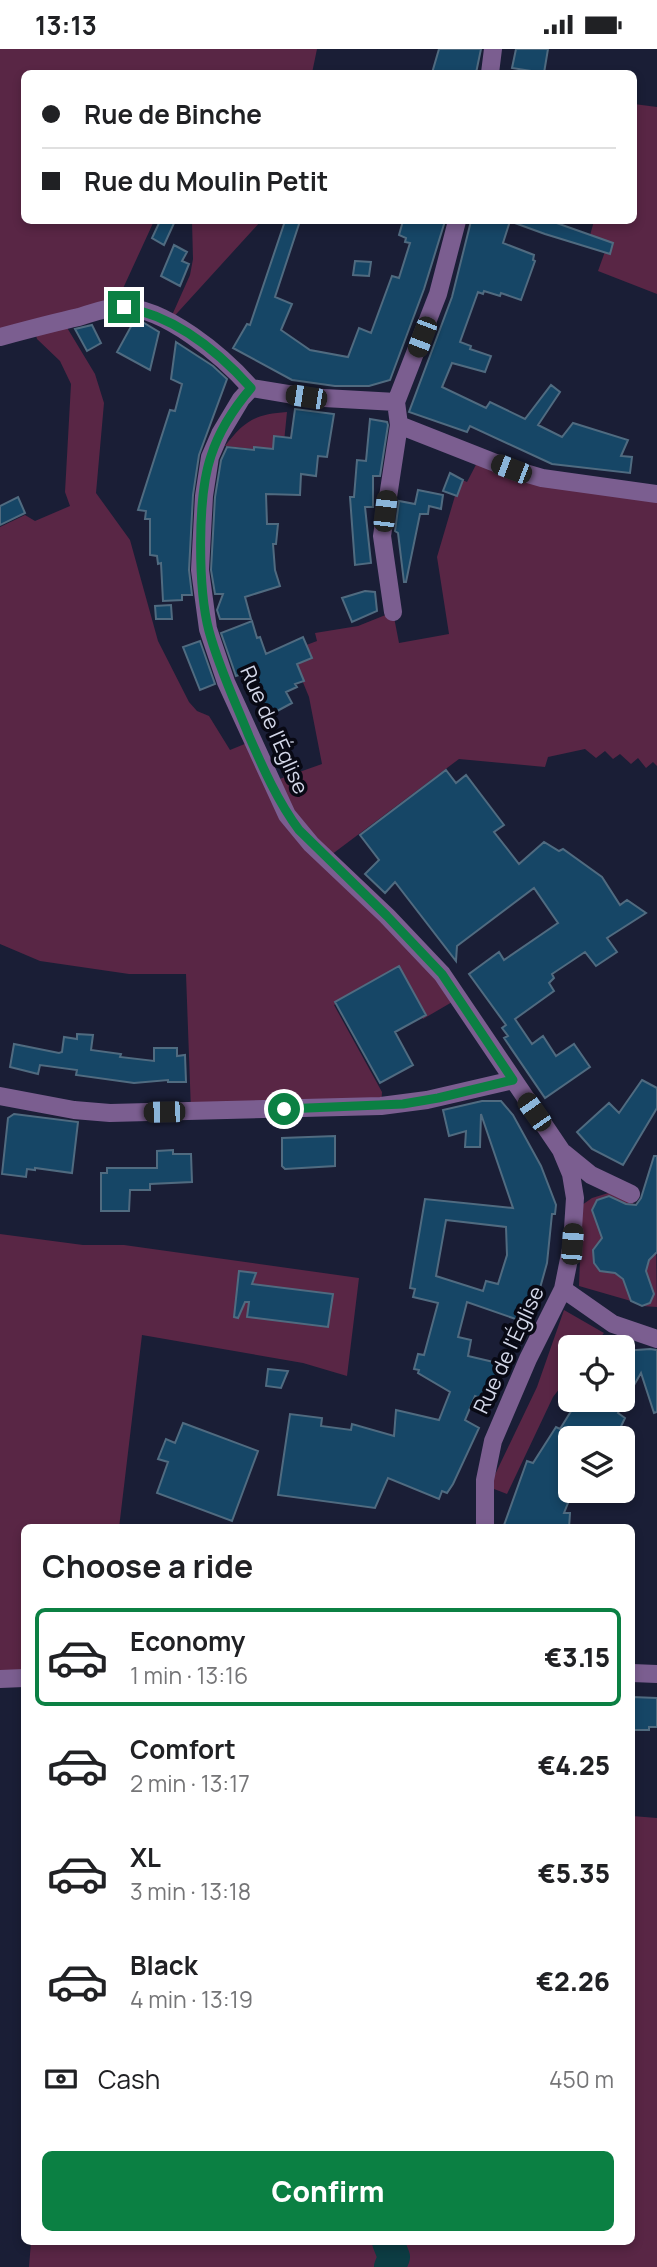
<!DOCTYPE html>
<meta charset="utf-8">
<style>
:root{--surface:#fff;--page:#f2f2f2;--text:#202124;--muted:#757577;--line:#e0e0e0;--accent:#0b8043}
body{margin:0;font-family:Manrope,sans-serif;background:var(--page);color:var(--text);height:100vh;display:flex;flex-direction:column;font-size:26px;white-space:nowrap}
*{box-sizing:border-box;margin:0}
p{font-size:23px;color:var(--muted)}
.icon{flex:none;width:38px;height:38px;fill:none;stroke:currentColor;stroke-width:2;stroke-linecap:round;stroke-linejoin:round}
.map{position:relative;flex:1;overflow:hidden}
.drawer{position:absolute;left:21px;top:1475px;width:614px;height:721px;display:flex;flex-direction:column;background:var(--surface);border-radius:10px;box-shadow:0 4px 10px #0003}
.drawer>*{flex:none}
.banner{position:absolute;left:21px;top:21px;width:616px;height:154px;border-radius:10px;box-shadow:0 4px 10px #0003;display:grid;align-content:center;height:154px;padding:0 21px;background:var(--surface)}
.tools{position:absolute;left:558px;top:1286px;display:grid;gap:14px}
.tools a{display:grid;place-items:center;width:77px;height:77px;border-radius:10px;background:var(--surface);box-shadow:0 4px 10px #0003;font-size:35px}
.end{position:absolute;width:32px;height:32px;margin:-16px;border:9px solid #0b8043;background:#fff;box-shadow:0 0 0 4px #fff}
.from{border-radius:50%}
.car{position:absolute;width:21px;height:42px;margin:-21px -10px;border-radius:9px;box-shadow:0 0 5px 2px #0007;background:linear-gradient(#222 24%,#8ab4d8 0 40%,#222 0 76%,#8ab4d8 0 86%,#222 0)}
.banner b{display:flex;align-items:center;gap:24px;height:66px;font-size:26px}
.banner b+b{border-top:2px solid var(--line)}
.banner i{width:18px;height:18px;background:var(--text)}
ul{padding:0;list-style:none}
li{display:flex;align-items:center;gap:21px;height:98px;margin:0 14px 10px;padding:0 7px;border:4px solid transparent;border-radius:10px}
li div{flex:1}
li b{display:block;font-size:26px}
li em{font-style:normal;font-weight:800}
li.active{border-color:var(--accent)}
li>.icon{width:63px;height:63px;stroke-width:1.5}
h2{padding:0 21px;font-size:32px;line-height:84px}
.pay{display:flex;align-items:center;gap:18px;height:77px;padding:0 21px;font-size:26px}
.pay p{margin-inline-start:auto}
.action{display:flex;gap:14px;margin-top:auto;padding:14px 21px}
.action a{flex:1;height:80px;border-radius:10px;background:var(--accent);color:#fff;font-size:28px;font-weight:800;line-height:80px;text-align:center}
.status{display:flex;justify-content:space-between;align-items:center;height:49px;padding:0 35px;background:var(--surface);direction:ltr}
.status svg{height:19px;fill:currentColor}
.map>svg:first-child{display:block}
</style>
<div class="status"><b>13:13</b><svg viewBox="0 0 49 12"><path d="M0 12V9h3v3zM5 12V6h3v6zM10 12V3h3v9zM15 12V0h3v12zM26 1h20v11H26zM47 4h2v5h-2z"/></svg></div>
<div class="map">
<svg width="657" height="2218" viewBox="0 0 657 2218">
<rect width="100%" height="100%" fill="#1a1e36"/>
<path fill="#592645" d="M 0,0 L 317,0 L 312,24 L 24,24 L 24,172 L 154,172 L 114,259 L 63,272 L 95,325 L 104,354 L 96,444 L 130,491 L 158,592 L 189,653 L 197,662 L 209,667 L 230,701 L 252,692 L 271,733 L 322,715 L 309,648 L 295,614 L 301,598 L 317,592 L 315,584 L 358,577 L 393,563 L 399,594 L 449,585 L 437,508 L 460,430 L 467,433 L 480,408 L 657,445 L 657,717 L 653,713 L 646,719 L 638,709 L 631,715 L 620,705 L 613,710 L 605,702 L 596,709 L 585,700 L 548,708 L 545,718 L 459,710 L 327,809 L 459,949 L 423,970 L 396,921 L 334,956 L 382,1043 L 381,1057 L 191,1062 L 186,925 L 129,925 L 40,912 L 0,895 L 0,478 L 25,466 L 35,472 L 70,457 L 65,443 L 71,335 L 60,312 L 37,290 L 34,279 L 0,288 Z
M 634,55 L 657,58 L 657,245 L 598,222 L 607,197 L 589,190 L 594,172 L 634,172 Z
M 192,172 L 261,172 L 169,273 L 190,226 L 193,210 Z
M 287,363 L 283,403 L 225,397 C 244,372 255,365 287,363 Z
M 615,1142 L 630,1151 L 656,1181 L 657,1258 L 641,1257 L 631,1252 L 579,1237 L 582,1156 L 592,1149 Z
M 0,1185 L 83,1196 L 124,1196 L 359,1229 L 347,1327 L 303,1314 L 142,1286 L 119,1479 L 24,1479 L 24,1629 L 0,1630 Z
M 564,1261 L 604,1284 L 592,1298 L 570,1298 L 570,1326 L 553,1348 L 507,1445 L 489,1438 L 537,1338 Z
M 632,1767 L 657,1769 L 657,2218 L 29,2218 L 31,2193 L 632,2193 Z"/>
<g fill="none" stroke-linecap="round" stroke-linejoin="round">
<path stroke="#0d3c43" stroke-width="32" d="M 388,2193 L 394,2208 L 390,2218"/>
</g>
<path fill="#164666" stroke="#506b80" stroke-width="2" fill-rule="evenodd" d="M 439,0 L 481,0 L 476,24 L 432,24 Z
M 516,0 L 548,0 L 544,24 L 512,19 Z
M 160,172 L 175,172 L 164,196 L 152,189 Z
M 285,172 L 300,172 L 275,248 L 292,255 L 281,281 L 310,301 L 348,308 L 359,279 L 371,284 L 392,227 L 399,229 L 410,194 L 405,193 L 406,189 L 399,186 L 403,172 L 445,172 L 424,240 L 390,331 L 369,337 L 335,337 L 292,331 L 233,299 L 247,275 L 250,276 Z
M 471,172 L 510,172 L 503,194 L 534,206 L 533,211 L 535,212 L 521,251 L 501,244 L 500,247 L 484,242 L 483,245 L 478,243 L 460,293 L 471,297 L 470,300 L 491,307 L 485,323 L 452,314 L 442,338 L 486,359 L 490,353 L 525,370 L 551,336 L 560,343 L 538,376 L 562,388 L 573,374 L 628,391 L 621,407 L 632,408 L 630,424 L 552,415 L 470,377 L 467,383 L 409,363 L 452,248 Z
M 512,172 L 551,172 L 613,194 L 610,205 L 545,185 L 512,173 Z
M 174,196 L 187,203 L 182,212 L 189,215 L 180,237 L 161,227 Z
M 355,212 L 371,213 L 369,227 L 353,226 Z
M 134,272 L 144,274 L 159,283 L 150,321 L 117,303 Z
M 92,276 L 101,294 L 87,302 L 75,280 Z
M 176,293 L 213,317 L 227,330 L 199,406 L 193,446 L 189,521 L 192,546 L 182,546 L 182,551 L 163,552 L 161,514 L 158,515 L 157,507 L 150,506 L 150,470 L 145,470 L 146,462 L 138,461 L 170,361 L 175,362 L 182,335 L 171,330 Z
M 295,360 L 334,365 L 327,408 L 318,407 L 316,427 L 301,425 L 300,446 L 266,445 L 267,475 L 278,475 L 276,495 L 273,495 L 275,521 L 280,537 L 245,548 L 251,570 L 220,570 L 217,561 L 223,545 L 215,545 L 211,521 L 215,448 L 221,411 L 227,398 L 254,401 L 254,398 L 273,400 L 274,387 L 291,389 Z
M 370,370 L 387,373 L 388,376 L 380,427 L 373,427 L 373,458 L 365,458 L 371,514 L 355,516 L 350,448 L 354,448 L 357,411 L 366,412 Z
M 450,424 L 463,431 L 457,447 L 443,442 Z
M 418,441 L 443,446 L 441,460 L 429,457 L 428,465 L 420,465 L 406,533 L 404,533 L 398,484 L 395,482 L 399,452 L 415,455 Z
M 18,448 L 25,464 L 0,476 L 0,457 Z
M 365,542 L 375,543 L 377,562 L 352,573 L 342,549 Z
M 171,556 L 172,570 L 156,570 L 155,557 Z
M 252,572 L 257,589 L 260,588 L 266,605 L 303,588 L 312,609 L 297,615 L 304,632 L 295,635 L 297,638 L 286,643 L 292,654 L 266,668 L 258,651 L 255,653 L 242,625 L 236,627 L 221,584 Z
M 200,592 L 215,635 L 200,641 L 183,598 Z
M 446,721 L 456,734 L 466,726 L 504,776 L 494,783 L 519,815 L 544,793 L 559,802 L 563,800 L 602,828 L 620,856 L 627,851 L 646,864 L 607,889 L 617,903 L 596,917 L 585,903 L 552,925 L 554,929 L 549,934 L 554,942 L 515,970 L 532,995 L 543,987 L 556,1007 L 574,995 L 590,1018 L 545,1049 L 504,989 L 508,987 L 502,979 L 506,976 L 469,925 L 499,903 L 504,911 L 558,874 L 534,839 L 457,897 L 456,912 L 395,833 L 385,844 L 365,825 L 379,811 L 360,786 Z
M 399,917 L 426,966 L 395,983 L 413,1016 L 380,1034 L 335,953 Z
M 77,985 L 93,986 L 91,1001 L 121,1005 L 120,1008 L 154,1012 L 154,999 L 177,999 L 177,1007 L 185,1006 L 186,1033 L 168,1033 L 168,1031 L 134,1034 L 76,1026 L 77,1021 L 40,1016 L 38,1025 L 10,1018 L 14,995 L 59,1004 L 62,1003 L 64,988 L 77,990 Z
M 642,1031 L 657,1039 L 657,1059 L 623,1116 L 592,1100 L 577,1083 L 609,1054 L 619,1064 Z
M 482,1052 L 501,1052 L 513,1066 L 541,1117 L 556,1156 L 555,1165 L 552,1165 L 547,1214 L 530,1275 L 467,1253 L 458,1288 L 471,1291 L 468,1307 L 502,1315 L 489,1352 L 475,1347 L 465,1371 L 479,1379 L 453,1435 L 447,1444 L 442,1442 L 439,1450 L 388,1429 L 375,1459 L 278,1446 L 290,1365 L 322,1369 L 321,1377 L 351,1381 L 352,1375 L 394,1387 L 396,1361 L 439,1371 L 450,1343 L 418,1324 L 419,1321 L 414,1320 L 418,1305 L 424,1306 L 438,1254 L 413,1248 L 415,1240 L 410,1239 L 425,1150 L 513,1159 L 481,1065 L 480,1098 L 465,1098 L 466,1082 L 449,1087 L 443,1061 ZM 446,1171 L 506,1178 L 507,1206 L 498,1235 L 486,1232 L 483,1242 L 436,1227 Z
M 14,1065 L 78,1073 L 72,1124 L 35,1119 L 35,1121 L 27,1120 L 26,1128 L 2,1125 L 8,1069 Z
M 335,1087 L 335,1117 L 285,1120 L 282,1117 L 282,1089 Z
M 173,1101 L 173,1105 L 191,1105 L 192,1133 L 150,1135 L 150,1141 L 130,1141 L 129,1162 L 101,1162 L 101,1124 L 107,1124 L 107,1119 L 157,1119 L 157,1102 Z
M 654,1107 L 657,1107 L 657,1203 L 649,1211 L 646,1222 L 654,1245 L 650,1254 L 642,1257 L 631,1252 L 623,1230 L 615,1224 L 600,1222 L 594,1214 L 593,1201 L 602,1189 L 592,1161 L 597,1151 L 609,1147 L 626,1155 L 636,1156 L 641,1149 Z
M 239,1222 L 256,1224 L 252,1235 L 333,1245 L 328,1278 L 247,1268 L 249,1253 L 245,1253 L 238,1269 L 234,1268 Z
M 650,1300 L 657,1301 L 657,1363 L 654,1364 L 641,1324 L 618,1364 L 625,1369 L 615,1390 L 570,1390 L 570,1431 L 564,1448 L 567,1449 L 566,1453 L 568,1454 L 564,1464 L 570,1464 L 569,1479 L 503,1479 L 527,1412 L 533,1414 L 556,1378 L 560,1380 L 578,1351 L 623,1351 L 623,1302 Z
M 268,1320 L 288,1322 L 281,1339 L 266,1337 Z
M 183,1374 L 258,1402 L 232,1472 L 157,1444 L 168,1413 L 158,1410 L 166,1390 L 175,1394 Z
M 632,1648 L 657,1649 L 657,1678 L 649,1678 L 649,1681 L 632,1681 Z"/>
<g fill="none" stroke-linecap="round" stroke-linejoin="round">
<path stroke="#7b5e90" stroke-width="18" d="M 490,24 L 493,0
M 0,288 C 26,281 52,274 79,268 C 92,264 107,258 121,258 C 165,258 223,307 251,339
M 251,339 L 241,350 L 220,385 L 210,408 L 204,447 L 200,521 L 208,580 L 226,633 L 287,766 L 311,795 L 387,867 L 442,925 L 561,1101 L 571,1125 L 575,1149 L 572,1195 L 563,1240 L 528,1310 L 493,1392 L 485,1431 L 485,1479
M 251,339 L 306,348 L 396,353
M 396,353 L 438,245 L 457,172
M 399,376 L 511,420 L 542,429 L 657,445
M 393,563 L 382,487 L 399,376 L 396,353
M 0,1047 L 74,1061 L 110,1064 L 381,1057 L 427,1051 L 513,1031
M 564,1104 L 591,1126 L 631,1145
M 563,1240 L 613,1275 L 657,1290
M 632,1624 L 657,1625
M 0,1630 L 24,1629"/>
</g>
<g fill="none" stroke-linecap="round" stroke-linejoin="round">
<path stroke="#0b8043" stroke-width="9" d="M 124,258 C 174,267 218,302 251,339 C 234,359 219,382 211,407 C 197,448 198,540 209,582 C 219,619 235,652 249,687 C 263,719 278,753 299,781 L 387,867 L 442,925 L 513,1031 L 438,1049 L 403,1055 L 284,1060"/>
</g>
<g text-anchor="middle" stroke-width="7" stroke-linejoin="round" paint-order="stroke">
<g font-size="21" fill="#d3d7e8" stroke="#080914">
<text transform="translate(274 681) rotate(66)" y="7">Rue de l'Église</text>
<text transform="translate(509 1301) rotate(-65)" y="7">Rue de l'Église</text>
</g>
</g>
</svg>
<div class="tools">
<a><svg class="icon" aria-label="locate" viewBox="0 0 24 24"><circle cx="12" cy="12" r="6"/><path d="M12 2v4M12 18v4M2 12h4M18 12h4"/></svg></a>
<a><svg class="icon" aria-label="layers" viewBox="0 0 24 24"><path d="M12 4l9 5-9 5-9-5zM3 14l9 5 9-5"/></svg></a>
</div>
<i class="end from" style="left:284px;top:1060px"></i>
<i class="end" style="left:124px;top:258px"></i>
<i class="car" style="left:422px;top:288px;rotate:201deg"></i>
<i class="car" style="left:306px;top:348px;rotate:279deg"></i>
<i class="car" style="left:511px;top:420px;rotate:291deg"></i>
<i class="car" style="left:385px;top:462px;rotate:7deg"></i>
<i class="car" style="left:164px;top:1063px;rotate:269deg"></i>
<i class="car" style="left:534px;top:1063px;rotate:325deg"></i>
<i class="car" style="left:572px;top:1195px;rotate:4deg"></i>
<div class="banner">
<b><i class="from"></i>Rue de Binche</b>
<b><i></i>Rue du Moulin Petit</b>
</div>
<section class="drawer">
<h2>Choose a ride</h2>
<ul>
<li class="active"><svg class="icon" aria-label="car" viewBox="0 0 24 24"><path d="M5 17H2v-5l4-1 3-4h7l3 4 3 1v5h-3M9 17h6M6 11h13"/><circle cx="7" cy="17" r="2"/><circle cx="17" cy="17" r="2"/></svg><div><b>Economy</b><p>1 min · 13:16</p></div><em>€3.15</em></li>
<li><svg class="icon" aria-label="car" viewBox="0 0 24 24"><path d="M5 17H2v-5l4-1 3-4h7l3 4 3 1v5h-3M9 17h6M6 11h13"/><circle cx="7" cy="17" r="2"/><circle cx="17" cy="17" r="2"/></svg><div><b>Comfort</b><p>2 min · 13:17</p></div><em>€4.25</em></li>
<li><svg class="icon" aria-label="car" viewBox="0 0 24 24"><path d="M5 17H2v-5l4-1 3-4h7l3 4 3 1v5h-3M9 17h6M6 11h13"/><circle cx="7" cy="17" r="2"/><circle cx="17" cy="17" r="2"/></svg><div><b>XL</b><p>3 min · 13:18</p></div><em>€5.35</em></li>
<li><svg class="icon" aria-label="car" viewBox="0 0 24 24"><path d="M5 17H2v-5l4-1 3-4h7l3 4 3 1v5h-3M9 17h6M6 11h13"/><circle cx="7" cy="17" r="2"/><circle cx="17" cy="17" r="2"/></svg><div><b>Black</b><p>4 min · 13:19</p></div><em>€2.26</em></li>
</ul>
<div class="pay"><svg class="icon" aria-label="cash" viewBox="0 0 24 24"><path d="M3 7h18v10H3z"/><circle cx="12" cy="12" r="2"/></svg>Cash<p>450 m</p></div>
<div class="action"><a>Confirm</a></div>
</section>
</div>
